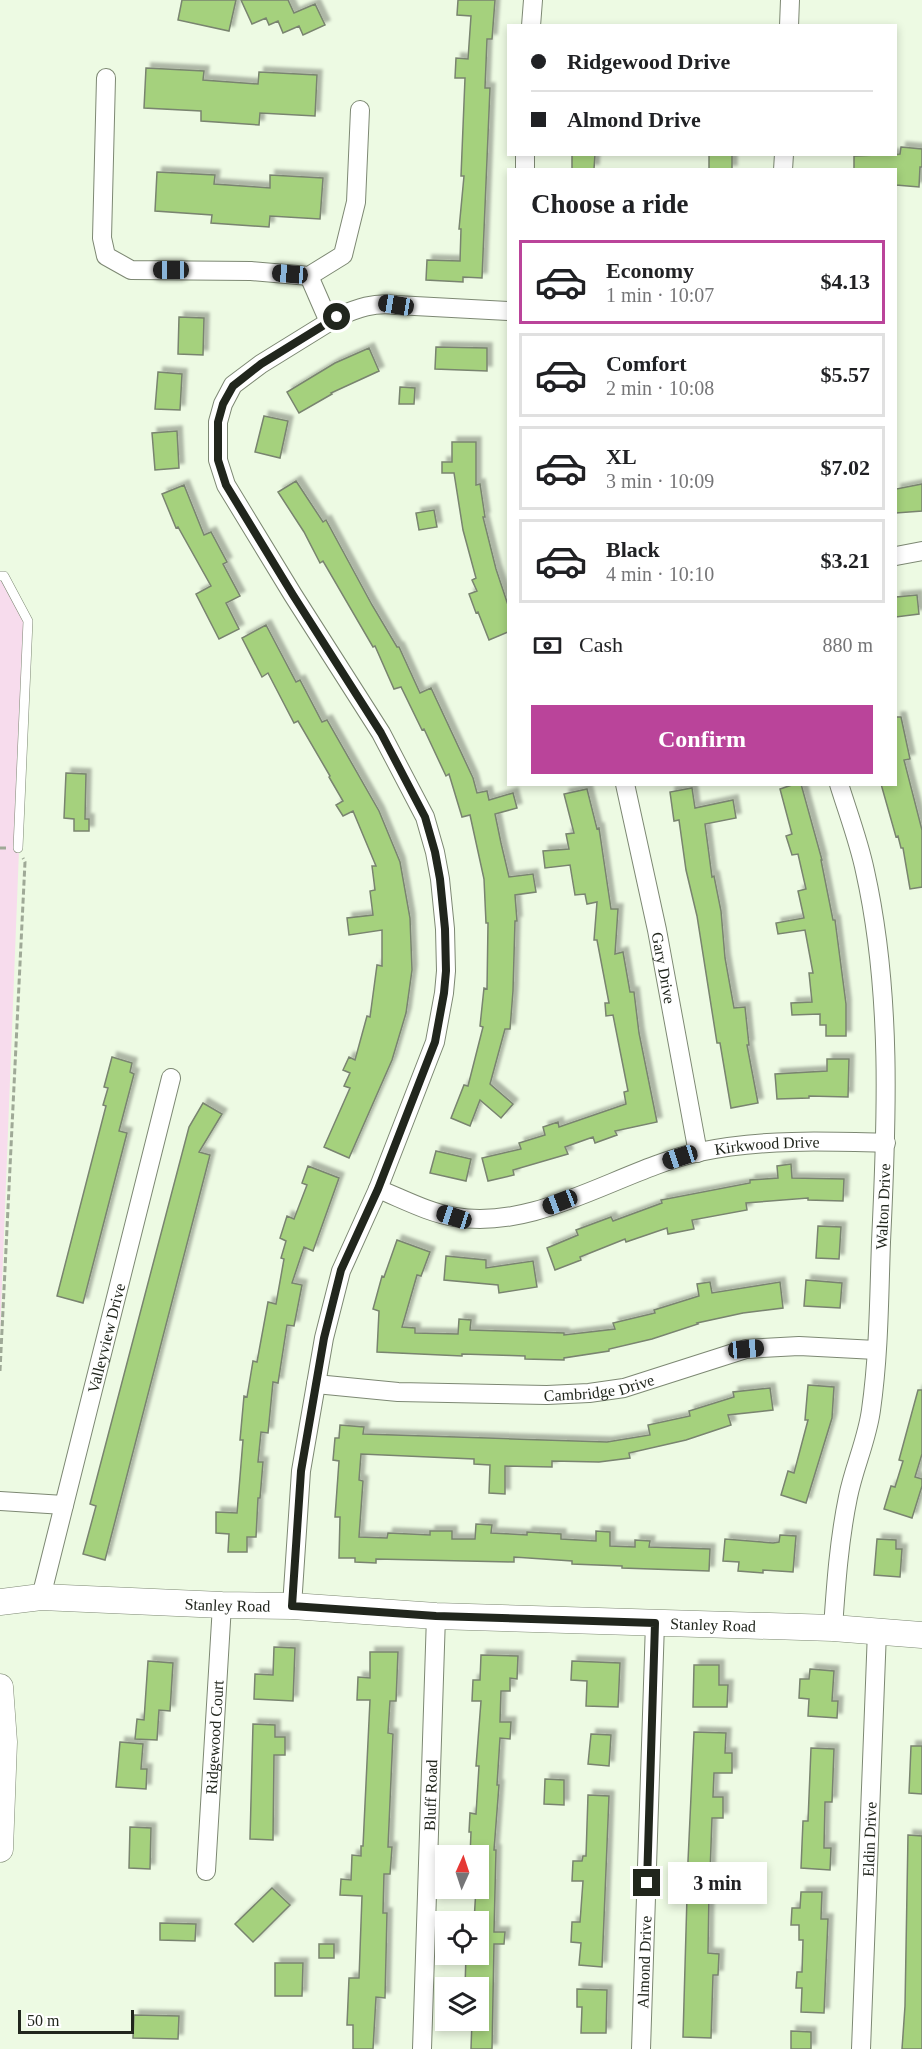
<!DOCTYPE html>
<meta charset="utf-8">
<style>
:root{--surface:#fff;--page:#f6f6f6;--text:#202124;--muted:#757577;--line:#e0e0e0;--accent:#ba449a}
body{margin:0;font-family:Georgia,serif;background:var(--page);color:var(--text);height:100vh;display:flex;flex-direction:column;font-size:22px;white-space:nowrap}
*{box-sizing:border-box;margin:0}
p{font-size:20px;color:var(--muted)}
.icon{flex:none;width:33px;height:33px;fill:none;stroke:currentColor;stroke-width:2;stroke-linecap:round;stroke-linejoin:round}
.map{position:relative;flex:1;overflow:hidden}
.panel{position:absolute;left:507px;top:168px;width:390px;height:618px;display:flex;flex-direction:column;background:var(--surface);border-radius:0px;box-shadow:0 3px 9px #0003}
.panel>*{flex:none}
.guide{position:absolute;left:507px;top:24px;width:390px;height:132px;border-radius:0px;box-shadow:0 3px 9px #0003;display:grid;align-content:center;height:132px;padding:0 24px;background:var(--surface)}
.needle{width:39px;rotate:3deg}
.tools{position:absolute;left:435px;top:1845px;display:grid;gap:12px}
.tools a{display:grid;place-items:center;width:54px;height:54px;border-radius:0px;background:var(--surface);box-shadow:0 3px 9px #0003;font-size:30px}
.scale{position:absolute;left:18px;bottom:15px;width:116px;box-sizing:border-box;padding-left:6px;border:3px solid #21261d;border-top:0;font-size:16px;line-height:21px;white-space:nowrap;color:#21261d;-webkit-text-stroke:4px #fff;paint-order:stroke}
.end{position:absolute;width:27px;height:27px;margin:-14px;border:8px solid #21261d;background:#fff;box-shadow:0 0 0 3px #fff}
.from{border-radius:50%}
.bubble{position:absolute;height:42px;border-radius:0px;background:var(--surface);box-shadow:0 3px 9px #0003;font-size:20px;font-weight:700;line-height:42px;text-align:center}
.car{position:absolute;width:18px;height:36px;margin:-18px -9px;border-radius:8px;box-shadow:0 0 4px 2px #0007;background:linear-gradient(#222 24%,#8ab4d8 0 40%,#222 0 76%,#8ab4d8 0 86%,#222 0)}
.guide b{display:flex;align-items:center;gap:21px;height:57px;font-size:22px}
.guide b+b{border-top:2px solid var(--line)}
.guide i{width:15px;height:15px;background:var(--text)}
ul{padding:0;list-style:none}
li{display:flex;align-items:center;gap:18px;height:84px;margin:0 12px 9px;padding:0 12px;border:3px solid var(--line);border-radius:0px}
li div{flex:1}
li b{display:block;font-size:22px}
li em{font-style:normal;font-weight:700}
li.current{border-color:var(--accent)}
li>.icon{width:54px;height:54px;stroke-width:1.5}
h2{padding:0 24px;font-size:27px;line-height:72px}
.pay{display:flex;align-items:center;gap:15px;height:66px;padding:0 24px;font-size:22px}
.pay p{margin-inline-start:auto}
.action{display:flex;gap:12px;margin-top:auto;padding:12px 24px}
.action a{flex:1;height:69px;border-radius:0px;background:var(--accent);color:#fff;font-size:24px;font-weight:700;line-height:69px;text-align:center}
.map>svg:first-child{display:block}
</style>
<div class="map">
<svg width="922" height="2049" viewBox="0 0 922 2049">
<defs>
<filter id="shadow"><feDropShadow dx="5" dy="-5" stdDeviation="1.5" flood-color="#0004"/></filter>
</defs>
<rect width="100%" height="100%" fill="#edfae3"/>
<path fill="#f7dced" d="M 0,576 L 28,621 L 0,1335 Z"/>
<path fill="#a5d17d" stroke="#79846f" stroke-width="1.5" filter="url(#shadow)" d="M 182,0 L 236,0 L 229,31 L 178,20 Z
M 241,0 L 288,0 L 294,13 L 315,4 L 325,25 L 303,35 L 299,26 L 283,33 L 278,21 L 269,25 L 266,18 L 252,24 Z
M 458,0 L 495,0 L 492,39 L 487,39 L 485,88 L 490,88 L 482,278 L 463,277 L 463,282 L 426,280 L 427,260 L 460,261 L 461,229 L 459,229 L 464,176 L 461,176 L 465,78 L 455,78 L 456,58 L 468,59 L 471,16 L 457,15 Z
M 146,68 L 204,71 L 203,80 L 258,84 L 259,72 L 317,75 L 315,116 L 260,113 L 259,125 L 201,121 L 201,111 L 144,108 Z
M 901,147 L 922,149 L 922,167 L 920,167 L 919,187 L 896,185 L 896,170 L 854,170 L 854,156 L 900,154 Z
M 572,154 L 595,154 L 594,169 L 572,169 Z
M 709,154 L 732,154 L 732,170 L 709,170 Z
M 157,172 L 215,175 L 214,184 L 270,188 L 270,175 L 323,178 L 320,219 L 270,216 L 269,227 L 211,223 L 212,215 L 155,211 Z
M 179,317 L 204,318 L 203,355 L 178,354 Z
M 436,347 L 487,348 L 487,371 L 435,369 Z
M 369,348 L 379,371 L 331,393 L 332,394 L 299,413 L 287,392 L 335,363 Z
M 158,372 L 182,374 L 180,410 L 155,409 Z
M 400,387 L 415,388 L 414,404 L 399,404 Z
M 264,416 L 288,421 L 280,458 L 255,452 Z
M 177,431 L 179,468 L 155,470 L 152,433 Z
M 452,442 L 476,442 L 476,485 L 480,484 L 485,517 L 483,517 L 496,569 L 508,605 L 508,632 L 489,640 L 478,612 L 476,613 L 469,594 L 477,591 L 472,580 L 476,578 L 463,530 L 454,473 L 442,473 L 442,462 L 452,462 Z
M 296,481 L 323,522 L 326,520 L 372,605 L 397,647 L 399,647 L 420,693 L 431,688 L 473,778 L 477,793 L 487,791 L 489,800 L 513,793 L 517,808 L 495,814 L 501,843 L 509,877 L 533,874 L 536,892 L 515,895 L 517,921 L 515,921 L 513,991 L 510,1029 L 505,1029 L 490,1084 L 513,1104 L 501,1118 L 480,1100 L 470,1126 L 451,1118 L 464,1085 L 468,1086 L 483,1027 L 480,1026 L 484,988 L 487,989 L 488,923 L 486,923 L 484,879 L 470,815 L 462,817 L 449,774 L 446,776 L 424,729 L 422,730 L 401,687 L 394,689 L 375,646 L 373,647 L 323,561 L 320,563 L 304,532 L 278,492 Z
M 922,484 L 922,511 L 896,513 L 896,489 Z
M 184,485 L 204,535 L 211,532 L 227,562 L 223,564 L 240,596 L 226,603 L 239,629 L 219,639 L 196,594 L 211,586 L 178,527 L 176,528 L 162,494 Z
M 434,510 L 437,527 L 419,530 L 416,513 Z
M 917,595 L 919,614 L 896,617 L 896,597 Z
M 266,625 L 296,682 L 300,680 L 322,722 L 327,720 L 379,811 L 400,862 L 410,918 L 412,970 L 406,1013 L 392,1060 L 349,1158 L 324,1147 L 350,1088 L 344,1086 L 350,1073 L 343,1070 L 349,1057 L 355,1060 L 367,1016 L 370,1017 L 377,965 L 382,966 L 382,930 L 349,935 L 347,918 L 373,915 L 370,891 L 375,890 L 372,866 L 376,866 L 353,811 L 343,816 L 336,805 L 343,801 L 329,777 L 330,776 L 298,721 L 294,723 L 268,673 L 262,677 L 242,638 Z
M 896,717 L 901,717 L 910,759 L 904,760 L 922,830 L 922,887 L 910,889 L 903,848 L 901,848 L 898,836 L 896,837 L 881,784 L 896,784 Z
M 66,773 L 86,774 L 85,819 L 89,819 L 89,831 L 74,831 L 74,819 L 64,818 Z
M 795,784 L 801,784 L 822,860 L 821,860 L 833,920 L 835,920 L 846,1004 L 846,1036 L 826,1036 L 826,1025 L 820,1025 L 820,1014 L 792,1015 L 791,1003 L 812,1002 L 809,973 L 813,973 L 805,930 L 778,934 L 776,923 L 804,918 L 798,891 L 806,889 L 798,854 L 792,855 L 786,836 L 792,834 L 780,789 Z
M 692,788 L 695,808 L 733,800 L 736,818 L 705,824 L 712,877 L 714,876 L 721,911 L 725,958 L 734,1008 L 745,1007 L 749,1045 L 747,1045 L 758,1103 L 731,1108 L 720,1043 L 717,1043 L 697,916 L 686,870 L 679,820 L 674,821 L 670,792 Z
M 587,789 L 597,829 L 599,828 L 611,909 L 618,909 L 615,954 L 623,952 L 630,992 L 634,992 L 639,1033 L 657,1122 L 615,1131 L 617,1135 L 595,1143 L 593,1137 L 565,1147 L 568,1154 L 513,1170 L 514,1175 L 488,1181 L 482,1158 L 521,1149 L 519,1143 L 545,1135 L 543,1127 L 558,1122 L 559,1127 L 626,1104 L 624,1092 L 628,1091 L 613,1015 L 606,1016 L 605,1003 L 609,1003 L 597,940 L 594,940 L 597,902 L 587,904 L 585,894 L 575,895 L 570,865 L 545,868 L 543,851 L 569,849 L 566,834 L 574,833 L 564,794 Z
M 112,1057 L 132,1063 L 130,1072 L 134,1074 L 119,1131 L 127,1133 L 83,1303 L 57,1296 L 106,1106 L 103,1105 L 108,1088 L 104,1087 Z
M 827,1059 L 849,1059 L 848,1097 L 809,1096 L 809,1098 L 777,1099 L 775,1074 L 827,1071 Z
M 203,1103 L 222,1114 L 199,1152 L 210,1155 L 105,1560 L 83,1554 L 96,1506 L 90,1504 L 189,1127 Z
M 436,1151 L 471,1159 L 466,1181 L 430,1173 Z
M 791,1164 L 792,1178 L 844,1179 L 843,1201 L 808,1200 L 808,1198 L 746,1203 L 747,1210 L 692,1220 L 694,1229 L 668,1234 L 667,1228 L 626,1242 L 625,1239 L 580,1257 L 581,1260 L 555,1270 L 547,1248 L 578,1235 L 576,1230 L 611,1217 L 613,1221 L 662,1203 L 661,1200 L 750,1183 L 750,1180 L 778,1178 L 777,1166 Z
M 308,1166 L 339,1178 L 313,1251 L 304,1247 L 292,1283 L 302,1285 L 294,1326 L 287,1325 L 278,1383 L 273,1382 L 268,1433 L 261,1432 L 258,1462 L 263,1462 L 260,1498 L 258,1498 L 256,1537 L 247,1537 L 247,1552 L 228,1552 L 229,1534 L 216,1533 L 216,1512 L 237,1513 L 243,1440 L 240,1440 L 244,1396 L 247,1397 L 253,1361 L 257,1362 L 268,1302 L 276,1304 L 284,1259 L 281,1258 L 286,1241 L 280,1238 L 287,1216 L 294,1219 L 307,1185 L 302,1183 Z
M 818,1226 L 841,1227 L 839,1259 L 816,1258 Z
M 397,1240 L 430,1252 L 421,1276 L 417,1275 L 402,1327 L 415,1328 L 415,1333 L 458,1334 L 459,1319 L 471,1320 L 470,1330 L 564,1333 L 564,1335 L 615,1329 L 613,1323 L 655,1313 L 654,1310 L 699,1296 L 697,1284 L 710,1282 L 712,1293 L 780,1282 L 783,1308 L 743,1313 L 697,1323 L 698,1324 L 652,1339 L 609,1349 L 609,1351 L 564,1358 L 564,1360 L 525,1359 L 525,1356 L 462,1354 L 462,1356 L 377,1352 L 379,1311 L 373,1309 L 382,1276 L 384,1277 Z
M 446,1256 L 486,1260 L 486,1268 L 533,1261 L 537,1287 L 499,1293 L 498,1285 L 444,1280 Z
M 806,1280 L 842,1283 L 840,1308 L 804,1306 Z
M 808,1385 L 834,1387 L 832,1418 L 806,1503 L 781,1495 L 788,1471 L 794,1473 L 808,1420 L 805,1420 Z
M 770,1388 L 773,1410 L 728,1415 L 731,1425 L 686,1440 L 629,1453 L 630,1458 L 599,1462 L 552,1461 L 552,1467 L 505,1466 L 505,1494 L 489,1493 L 490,1465 L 474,1464 L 474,1459 L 361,1454 L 359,1480 L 363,1481 L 359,1537 L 387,1538 L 388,1533 L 430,1535 L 430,1531 L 452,1531 L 452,1539 L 475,1539 L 476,1524 L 492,1525 L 491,1533 L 527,1535 L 527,1532 L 561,1534 L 561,1539 L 596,1541 L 596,1531 L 610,1532 L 610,1546 L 635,1547 L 635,1540 L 650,1541 L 649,1547 L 710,1549 L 709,1571 L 622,1568 L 622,1566 L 572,1564 L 572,1561 L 514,1557 L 514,1562 L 376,1559 L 376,1563 L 355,1562 L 355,1558 L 339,1558 L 340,1517 L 335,1517 L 339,1461 L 333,1460 L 335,1438 L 339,1438 L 340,1425 L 364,1427 L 363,1434 L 607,1442 L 650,1435 L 648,1425 L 690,1416 L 689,1411 L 734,1397 L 733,1392 Z
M 918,1390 L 922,1390 L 922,1454 L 915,1477 L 922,1479 L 922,1486 L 912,1518 L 884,1509 L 891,1486 L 895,1487 L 903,1461 L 899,1460 Z
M 780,1535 L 796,1536 L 793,1572 L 763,1570 L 763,1573 L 738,1571 L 739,1562 L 723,1561 L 725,1539 L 773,1543 L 779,1542 Z
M 877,1539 L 896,1540 L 896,1549 L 902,1549 L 900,1577 L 874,1575 Z
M 274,1647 L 295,1648 L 293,1701 L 254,1699 L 255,1674 L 273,1675 Z
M 370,1652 L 398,1652 L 396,1701 L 390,1701 L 388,1733 L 393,1734 L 388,1847 L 392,1847 L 390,1874 L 384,1874 L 383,1913 L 387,1913 L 385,1998 L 376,1997 L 373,2049 L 353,2049 L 353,2025 L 347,2025 L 349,1978 L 359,1978 L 362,1896 L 340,1895 L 341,1879 L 351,1880 L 352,1855 L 361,1856 L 361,1846 L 363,1846 L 370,1700 L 357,1700 L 358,1677 L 370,1678 Z
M 481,1655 L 518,1656 L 517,1679 L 510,1678 L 510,1691 L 501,1691 L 500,1722 L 511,1722 L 510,1739 L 500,1738 L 497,1785 L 499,1785 L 494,1850 L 496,1850 L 494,1932 L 505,1932 L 504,1944 L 494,1944 L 492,2049 L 471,2049 L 472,2020 L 478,2020 L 478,1988 L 465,1988 L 466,1954 L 478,1954 L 478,1922 L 474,1922 L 476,1888 L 478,1888 L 478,1856 L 470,1856 L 471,1832 L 469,1832 L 470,1813 L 476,1814 L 479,1766 L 476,1766 L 481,1701 L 472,1701 L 473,1680 L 480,1680 Z
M 148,1661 L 173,1663 L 170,1711 L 159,1710 L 157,1740 L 135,1739 L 137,1719 L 144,1720 Z
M 572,1661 L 620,1663 L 618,1707 L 586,1706 L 587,1681 L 571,1680 Z
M 694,1665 L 719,1665 L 719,1685 L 728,1685 L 727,1707 L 693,1707 Z
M 810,1669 L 834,1671 L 832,1701 L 838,1701 L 837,1718 L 808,1716 L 809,1699 L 799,1698 L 800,1679 L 809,1679 Z
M 253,1724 L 275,1725 L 275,1737 L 285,1737 L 285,1755 L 274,1755 L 273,1840 L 250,1839 Z
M 694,1732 L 726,1733 L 725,1753 L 732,1753 L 732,1773 L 714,1773 L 713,1797 L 723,1797 L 723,1818 L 712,1818 L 710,1873 L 722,1874 L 722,1893 L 709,1892 L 708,1953 L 719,1954 L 718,1975 L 713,1975 L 711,2038 L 683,2037 L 688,1861 Z
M 591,1734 L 611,1735 L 609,1766 L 588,1764 Z
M 120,1742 L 143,1744 L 141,1769 L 147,1769 L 146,1789 L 116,1787 Z
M 911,1746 L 922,1746 L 922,1794 L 909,1793 Z
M 811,1748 L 834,1749 L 832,1802 L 825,1802 L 824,1848 L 831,1848 L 830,1870 L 801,1868 L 803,1821 L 808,1821 Z
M 545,1779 L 564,1780 L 564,1805 L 544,1804 Z
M 588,1795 L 609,1796 L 602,1967 L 579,1965 L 581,1943 L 571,1942 L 572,1922 L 580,1922 L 583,1881 L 572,1881 L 573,1861 L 582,1861 L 583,1856 L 586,1856 Z
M 130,1827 L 151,1828 L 150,1869 L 129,1868 Z
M 908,1835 L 922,1836 L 922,2049 L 902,2049 L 905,2006 Z
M 272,1888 L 290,1905 L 253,1942 L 235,1924 Z
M 801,1892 L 822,1892 L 821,1919 L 828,1919 L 824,2013 L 801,2012 L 802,1988 L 796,1988 L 797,1972 L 802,1972 L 803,1940 L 799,1940 L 799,1925 L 791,1925 L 792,1908 L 800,1908 Z
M 160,1923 L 196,1924 L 195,1941 L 160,1940 Z
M 319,1944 L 334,1944 L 334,1958 L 319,1958 Z
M 275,1963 L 303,1963 L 302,1996 L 275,1996 Z
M 577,1989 L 607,1990 L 606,2033 L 581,2033 L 582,2007 L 577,2007 Z
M 134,2015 L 179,2016 L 178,2039 L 133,2038 Z
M 791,2031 L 811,2032 L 811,2049 L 791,2049 Z"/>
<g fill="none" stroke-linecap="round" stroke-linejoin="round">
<defs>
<path id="lane" d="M 0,576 L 4,576 L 28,621 L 18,848"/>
<g id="street">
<path d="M 531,26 L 533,0"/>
<path d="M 789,26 L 790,0"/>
<path d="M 106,78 L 102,238 L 106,256 L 131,270 L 251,271 L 309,276 L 343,255 L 356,202 L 360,110"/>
<path d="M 525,170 L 525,154"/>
<path d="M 783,170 L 784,154"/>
<path d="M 309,276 L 329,322"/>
<path d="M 896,556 L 922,551"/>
<path id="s1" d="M 625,784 L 657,930 L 698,1153"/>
<path id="s2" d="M 378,1189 C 403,1199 429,1213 455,1217 C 538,1231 619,1170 699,1152 C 761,1139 823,1141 886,1143"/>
<path id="s3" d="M 316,1384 L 398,1392 L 547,1395 L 589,1393 L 624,1388 L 746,1349 L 799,1346 L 876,1350"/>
<path d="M 0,1501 L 64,1505"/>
<path id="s4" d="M 41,1597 L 171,1078"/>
<path d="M 292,1606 L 301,1471 L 324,1338 L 341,1271 L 378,1189 L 435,1042 L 444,993 L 446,971 L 445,929 L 440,879 L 435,852 L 425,817 L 381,733 L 293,595 L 226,485 L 218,460 L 218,422 L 223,404 L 233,385 L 261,364 L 337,317 C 358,308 374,302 396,305 L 508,311"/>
<path id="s5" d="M 833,1628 C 836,1584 839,1541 848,1497 C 854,1467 867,1440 871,1410 C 879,1354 879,1298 881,1242 C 887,1119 892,992 865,871 C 859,842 848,813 839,784"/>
<path id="s6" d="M 206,1871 L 222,1605"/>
<path id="s7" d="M 422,2049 L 436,1616"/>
<path id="s8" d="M 641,2049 L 655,1623"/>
<path id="s9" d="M 861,2049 L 877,1631"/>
</g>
<g id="secondary">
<path id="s10" d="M 0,1602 L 41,1597 L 222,1605 L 292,1606 L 436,1616 L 833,1628 L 922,1635"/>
<path d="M 0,1687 L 4,1742 L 0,1849"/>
</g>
</defs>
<use href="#lane" stroke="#7d8873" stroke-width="10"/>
<use href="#street" stroke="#7d8873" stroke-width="20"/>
<use href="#secondary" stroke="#7d8873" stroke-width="27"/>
<path stroke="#9fa997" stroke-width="3" stroke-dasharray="6 3" stroke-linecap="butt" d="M 0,848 L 7,848
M 0,1371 L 25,862 L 23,858"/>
<use href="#lane" stroke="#fff" stroke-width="9"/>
<use href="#street" stroke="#fff" stroke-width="18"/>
<use href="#secondary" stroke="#fff" stroke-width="26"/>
</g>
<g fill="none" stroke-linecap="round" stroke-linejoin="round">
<path stroke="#21261d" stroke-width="8" d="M 337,317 L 261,364 L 233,386 L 223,404 L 218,422 L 218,460 L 226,485 L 293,595 L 381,733 L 425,817 L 435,852 L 440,879 L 445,929 L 446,971 L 444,993 L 435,1042 L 378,1189 L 341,1270 L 324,1338 L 301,1471 L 292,1606 L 436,1616 L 655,1623 L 647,1883"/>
</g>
<g text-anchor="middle" stroke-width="5" stroke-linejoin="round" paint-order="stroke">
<g font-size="16" fill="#21261d" stroke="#fff">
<text dy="6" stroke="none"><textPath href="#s1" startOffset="188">Gary Drive</textPath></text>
<text dy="6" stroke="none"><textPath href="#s2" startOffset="406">Kirkwood Drive</textPath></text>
<text dy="6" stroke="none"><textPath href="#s5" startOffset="426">Walton Drive</textPath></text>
<text dy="6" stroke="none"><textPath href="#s4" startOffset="267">Valleyview Drive</textPath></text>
<text dy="6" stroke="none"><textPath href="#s3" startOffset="284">Cambridge Drive</textPath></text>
<text dy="6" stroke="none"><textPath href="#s10" startOffset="228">Stanley Road</textPath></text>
<text dy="6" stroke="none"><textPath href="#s10" startOffset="714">Stanley Road</textPath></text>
<text dy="6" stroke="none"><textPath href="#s6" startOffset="134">Ridgewood Court</textPath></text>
<text dy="6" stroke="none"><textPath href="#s7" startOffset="254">Bluff Road</textPath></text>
<text dy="6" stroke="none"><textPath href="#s9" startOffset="210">Eldin Drive</textPath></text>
<text dy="6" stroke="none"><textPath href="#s8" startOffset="87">Almond Drive</textPath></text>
</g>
</g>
</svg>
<div class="tools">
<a><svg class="needle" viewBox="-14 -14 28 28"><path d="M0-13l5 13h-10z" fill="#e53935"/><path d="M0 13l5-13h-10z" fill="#757577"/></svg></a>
<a><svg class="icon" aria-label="locate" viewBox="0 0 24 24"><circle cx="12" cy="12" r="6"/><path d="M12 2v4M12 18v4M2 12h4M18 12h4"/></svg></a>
<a><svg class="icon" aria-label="layers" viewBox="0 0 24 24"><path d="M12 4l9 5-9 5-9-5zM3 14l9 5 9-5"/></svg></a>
</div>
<div class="scale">50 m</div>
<i class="end from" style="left:337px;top:317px"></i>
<i class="end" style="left:647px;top:1883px"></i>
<div class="bubble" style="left:668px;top:1862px;width:99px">3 min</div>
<i class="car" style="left:171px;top:270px;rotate:270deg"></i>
<i class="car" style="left:290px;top:274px;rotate:275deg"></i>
<i class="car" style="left:396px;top:305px;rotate:279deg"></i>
<i class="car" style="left:680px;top:1157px;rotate:252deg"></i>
<i class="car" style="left:560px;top:1202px;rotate:249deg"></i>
<i class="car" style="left:454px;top:1217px;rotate:288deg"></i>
<i class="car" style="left:746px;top:1349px;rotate:85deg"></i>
<div class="guide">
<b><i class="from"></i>Ridgewood Drive</b>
<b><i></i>Almond Drive</b>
</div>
<section class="panel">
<h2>Choose a ride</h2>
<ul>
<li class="current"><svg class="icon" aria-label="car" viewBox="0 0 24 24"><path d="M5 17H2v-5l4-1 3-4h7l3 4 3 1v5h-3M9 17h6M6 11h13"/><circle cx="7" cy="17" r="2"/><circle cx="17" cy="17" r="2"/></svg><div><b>Economy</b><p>1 min · 10:07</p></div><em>$4.13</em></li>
<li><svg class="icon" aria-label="car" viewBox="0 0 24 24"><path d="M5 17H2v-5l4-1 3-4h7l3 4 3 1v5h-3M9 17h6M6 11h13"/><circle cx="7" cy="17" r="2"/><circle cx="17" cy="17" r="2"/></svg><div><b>Comfort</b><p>2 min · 10:08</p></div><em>$5.57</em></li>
<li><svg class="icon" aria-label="car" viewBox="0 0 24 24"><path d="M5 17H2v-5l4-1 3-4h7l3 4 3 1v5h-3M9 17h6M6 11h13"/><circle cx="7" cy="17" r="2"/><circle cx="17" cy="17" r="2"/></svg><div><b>XL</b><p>3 min · 10:09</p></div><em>$7.02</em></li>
<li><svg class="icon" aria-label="car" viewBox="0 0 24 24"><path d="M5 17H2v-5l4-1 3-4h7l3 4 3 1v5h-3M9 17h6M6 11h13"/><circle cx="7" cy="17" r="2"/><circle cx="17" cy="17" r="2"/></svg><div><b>Black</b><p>4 min · 10:10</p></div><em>$3.21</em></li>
</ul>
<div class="pay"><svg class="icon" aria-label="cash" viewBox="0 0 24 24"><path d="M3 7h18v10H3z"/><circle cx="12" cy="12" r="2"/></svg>Cash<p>880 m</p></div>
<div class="action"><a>Confirm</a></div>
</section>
</div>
